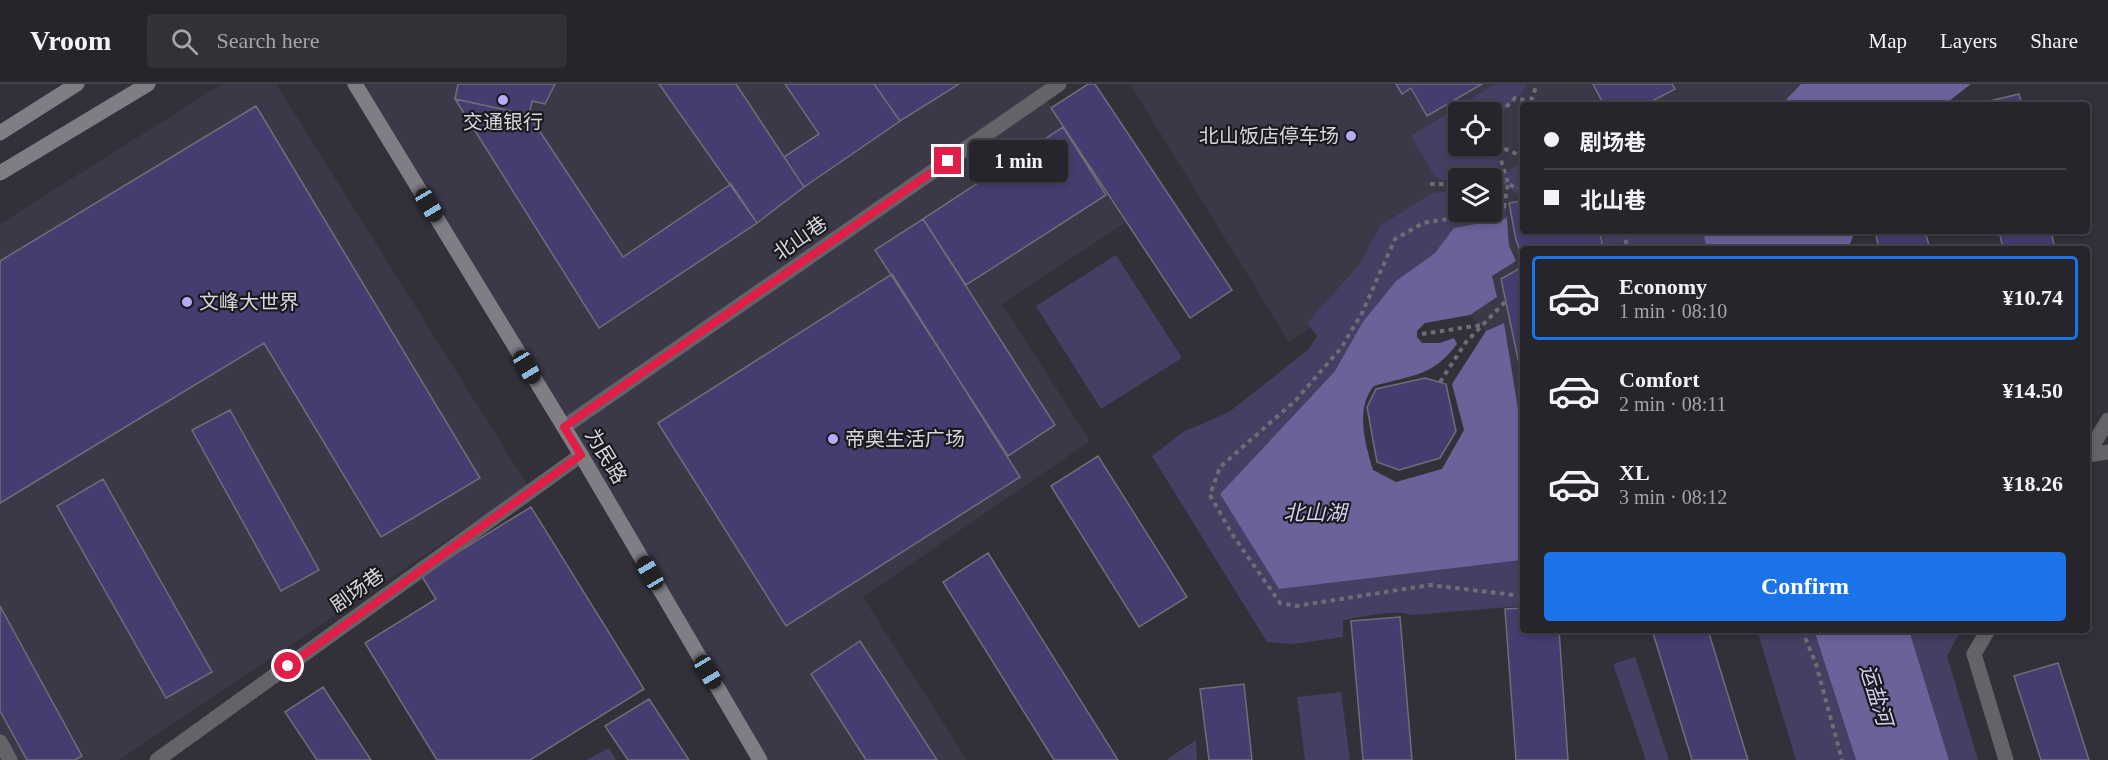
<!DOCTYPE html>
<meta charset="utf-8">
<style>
:root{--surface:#26252c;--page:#323138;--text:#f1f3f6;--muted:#a4a5a9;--line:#424248;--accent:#1a73e8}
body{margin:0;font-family:"Times New Roman","Noto Sans SC",serif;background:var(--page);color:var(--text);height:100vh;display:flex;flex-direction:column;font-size:22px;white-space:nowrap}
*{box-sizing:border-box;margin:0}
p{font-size:20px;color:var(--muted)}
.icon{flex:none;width:33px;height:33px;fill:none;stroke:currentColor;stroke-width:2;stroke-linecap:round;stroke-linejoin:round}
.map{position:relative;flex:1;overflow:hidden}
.side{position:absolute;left:1520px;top:162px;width:570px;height:387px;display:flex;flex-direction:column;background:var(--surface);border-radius:6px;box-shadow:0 3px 9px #0003,0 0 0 2px var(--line)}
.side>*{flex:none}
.hud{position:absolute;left:1520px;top:18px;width:570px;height:132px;border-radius:6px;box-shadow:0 3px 9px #0003,0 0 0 2px var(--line);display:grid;align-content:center;height:132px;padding:0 24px;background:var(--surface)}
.buttons{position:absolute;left:1448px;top:18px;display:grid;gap:12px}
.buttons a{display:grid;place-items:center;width:54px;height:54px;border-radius:6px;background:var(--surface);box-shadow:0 3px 9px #0003,0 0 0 2px var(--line);font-size:30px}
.end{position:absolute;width:27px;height:27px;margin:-14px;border:8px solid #e11d48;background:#fff;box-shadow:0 0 0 3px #fff}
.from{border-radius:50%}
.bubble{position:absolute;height:42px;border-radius:6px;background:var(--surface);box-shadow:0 3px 9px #0003,0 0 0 2px var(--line);font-size:20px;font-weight:700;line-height:42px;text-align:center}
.car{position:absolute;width:18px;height:36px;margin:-18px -9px;border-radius:8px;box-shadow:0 0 4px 2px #0007;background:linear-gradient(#222 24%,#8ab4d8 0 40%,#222 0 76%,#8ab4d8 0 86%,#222 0)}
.hud b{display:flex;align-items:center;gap:21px;height:57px;font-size:22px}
.hud b+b{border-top:2px solid var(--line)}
.hud i{width:15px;height:15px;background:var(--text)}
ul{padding:10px 0 0;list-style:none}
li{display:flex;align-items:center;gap:18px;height:84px;margin:0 12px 9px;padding:0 12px;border:3px solid transparent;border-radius:6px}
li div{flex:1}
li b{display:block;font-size:22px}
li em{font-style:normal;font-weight:700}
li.current{border-color:var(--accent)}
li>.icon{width:54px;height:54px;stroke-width:1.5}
.action{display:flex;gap:12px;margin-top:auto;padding:12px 24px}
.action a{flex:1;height:69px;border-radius:6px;background:var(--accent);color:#fff;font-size:24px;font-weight:700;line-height:69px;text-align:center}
header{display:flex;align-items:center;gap:36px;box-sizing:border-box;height:84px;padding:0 30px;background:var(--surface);border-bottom:2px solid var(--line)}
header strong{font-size:28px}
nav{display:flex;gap:33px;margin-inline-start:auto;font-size:21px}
.search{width:420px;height:54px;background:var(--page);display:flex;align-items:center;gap:15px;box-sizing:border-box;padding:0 21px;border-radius:6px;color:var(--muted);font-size:22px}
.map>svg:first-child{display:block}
</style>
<header>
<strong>Vroom</strong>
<div class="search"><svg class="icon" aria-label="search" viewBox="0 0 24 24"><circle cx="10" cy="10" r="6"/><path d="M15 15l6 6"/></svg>Search here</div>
<nav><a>Map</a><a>Layers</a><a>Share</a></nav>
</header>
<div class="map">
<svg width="2108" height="676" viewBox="0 0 2108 676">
<rect width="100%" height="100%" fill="#32313a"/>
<path fill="#3b3948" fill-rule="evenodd" d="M 222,0 L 276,0 L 528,402 L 119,676 L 0,676 L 0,140 Z
M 355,0 L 1059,0 L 1044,11 L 1125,139 L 1002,220 L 1090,357 L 863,513 L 967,676 L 762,676 Z
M 1130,0 L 1801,0 L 1781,21 L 1522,21 L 1522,147 L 1703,147 L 1707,165 L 1522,165 L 1522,349 L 1503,239 L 1486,247 L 1470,231 L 1497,213 L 1492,192 L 1500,186 L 1509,162 L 1507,134 L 1454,144 L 1289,258 ZM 1458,28 L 1491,28 L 1491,62 L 1458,62 ZM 1458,94 L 1491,94 L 1491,128 L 1458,128 Z"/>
<path fill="#453f63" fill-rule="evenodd" d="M 1495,0 L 1526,0 L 1521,11 L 1496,33 L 1499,80 L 1497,89 L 1458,94 L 1458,97 L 1452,99 L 1435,93 L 1411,52 ZM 1458,28 L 1491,28 L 1491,62 L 1458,62 Z
M 1522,78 L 1522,112 L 1520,113 L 1498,94 Z
M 1491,105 L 1501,105 L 1507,134 L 1454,144 L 1436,169 L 1396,197 L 1362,239 L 1335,287 L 1220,410 L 1279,505 L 1522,476 L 1522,522 L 1412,531 C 1391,525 1364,533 1343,536 L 1343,553 L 1294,560 L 1267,558 L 1152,372 L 1183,348 L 1229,328 L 1309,265 L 1317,252 L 1307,239 L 1360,180 L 1380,142 L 1432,109 L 1458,107 L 1458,128 L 1491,128 Z
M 1602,147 L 1705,147 L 1709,165 L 1606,165 Z
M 1116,171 L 1182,274 L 1101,325 L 1036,222 Z
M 1757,546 L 1814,546 L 1856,676 L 1796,676 Z
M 1909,546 L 1961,546 L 1947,572 L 1978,676 L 1949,676 Z
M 1635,573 L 1669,676 L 1646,676 L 1613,580 Z
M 1341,608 L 1350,676 L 1305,676 L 1297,613 Z
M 1196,656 L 1197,676 L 1166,676 Z
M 609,664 L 616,676 L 586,676 Z"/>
<path fill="#6b6299" d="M 1801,0 L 1971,0 L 1944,21 L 1781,21 Z
M 1507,134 L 1509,162 L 1516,177 L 1492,192 L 1497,213 L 1470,231 L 1425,239 L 1417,247 L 1417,253 L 1422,259 L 1440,259 L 1454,254 L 1457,260 C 1432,293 1412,291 1374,302 C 1355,324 1365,360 1373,386 L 1396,398 L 1442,385 L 1464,346 L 1452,300 L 1486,247 L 1504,239 L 1522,349 L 1522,476 L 1279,505 L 1220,410 L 1335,287 L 1362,239 L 1396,197 L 1435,169 L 1454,144 Z
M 1703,147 L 1855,147 L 1848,165 L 1707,165 Z
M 1814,546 L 1909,546 L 1949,676 L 1856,676 Z"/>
<path fill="#463c70" stroke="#6f6e78" stroke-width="1.5" d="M 458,0 L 555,0 L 545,20 L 532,17 L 529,31 L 455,15 Z
M 659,0 L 736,0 L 804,103 L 757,139 Z
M 785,0 L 874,0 L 900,37 L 804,103 L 784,73 L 819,50 Z
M 874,0 L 959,0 L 900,37 Z
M 1088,0 L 1095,0 L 1232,206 L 1190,234 L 1051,24 Z
M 1396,0 L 1482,0 L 1427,32 L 1411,4 L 1402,10 Z
M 1593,0 L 1672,0 L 1675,5 L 1645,21 L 1604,21 Z
M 2019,10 L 2022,21 L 1973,21 Z
M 455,15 L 529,31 L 623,173 L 731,100 L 757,139 L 599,244 Z
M 256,22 L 480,394 L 381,453 L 264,259 L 0,419 L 0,177 Z
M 1063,43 L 1106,111 L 966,201 L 923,135 Z
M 1522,117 L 1522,147 L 1600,147 L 1603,165 L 1522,165 L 1522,172 L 1516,156 L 1509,119 Z
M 923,135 L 1055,341 L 1008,372 L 875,166 Z
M 1875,147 L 1925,147 L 1930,165 L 1879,165 Z
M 1999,147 L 2051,147 L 2055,165 L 2003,165 Z
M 1522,178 L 1522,294 L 1501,195 L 1517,186 Z
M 892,190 L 1020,393 L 786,542 L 658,339 Z
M 1425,294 L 1446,300 L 1456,347 L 1440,374 L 1399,386 L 1377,378 L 1367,323 L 1376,305 Z
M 230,326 L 319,486 L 281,507 L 192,346 Z
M 1098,372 L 1187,513 L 1139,543 L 1051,402 Z
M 103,395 L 212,588 L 166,614 L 57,422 Z
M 531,423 L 644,605 L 530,676 L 437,676 L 365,559 L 436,515 L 421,491 Z
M 988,469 L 1118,676 L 1054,676 L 943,498 Z
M 0,522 L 82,672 L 75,676 L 27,676 L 0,627 Z
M 1522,524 L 1522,546 L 1559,546 L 1568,676 L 1516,676 L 1505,525 Z
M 1400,533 L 1412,676 L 1363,676 L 1351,537 Z
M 1652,546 L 1708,546 L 1748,676 L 1692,676 Z
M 860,557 L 937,676 L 866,676 L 811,590 Z
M 2058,579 L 2089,676 L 2041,676 L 2014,592 Z
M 1244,600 L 1252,676 L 1209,676 L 1200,605 Z
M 323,603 L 371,676 L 317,676 L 285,628 Z
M 649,615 L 689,676 L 628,676 L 605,642 Z"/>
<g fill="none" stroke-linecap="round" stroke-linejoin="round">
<path stroke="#6e6d75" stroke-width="4" stroke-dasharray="4.5 4.5" stroke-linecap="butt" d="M 1531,17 L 1537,0
M 1496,61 L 1519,71 L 1522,70
M 1491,99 L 1508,99 L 1494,53 L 1498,31 L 1515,14 L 1546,21
M 1430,100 L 1458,100
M 1522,104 L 1517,105 L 1508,99 L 1504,123 L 1490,128 L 1423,139 L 1395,155 L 1362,229 L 1341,264 L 1296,316 L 1220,383 L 1210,411 L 1232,450 L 1280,519 L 1296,522 L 1430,501 L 1522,512
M 1623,147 L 1628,165
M 1422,250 L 1481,241
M 1440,298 L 1466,258 L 1506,217
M 1802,546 L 1816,580 L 1842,676"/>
<path stroke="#646368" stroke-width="15" d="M 2088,371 L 2108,368"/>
<path stroke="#646368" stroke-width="15" d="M 564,343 L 1059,0
M 2086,373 L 2108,336
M 1988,546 L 1974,570 L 2006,676
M 0,658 L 10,676
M 157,676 L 581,371"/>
<path stroke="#7f7e85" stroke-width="15" d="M 355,0 L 581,371 L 760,676
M 0,49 L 77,0
M 0,89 L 148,0"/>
</g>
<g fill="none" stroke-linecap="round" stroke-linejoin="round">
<path stroke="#e11d48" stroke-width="8" d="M 288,582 L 581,371 L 564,343 L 948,77"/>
</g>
<g fill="#b7abf8" stroke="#1a1a1e" stroke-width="2">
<circle cx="503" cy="16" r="6"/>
<circle cx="1351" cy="52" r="6"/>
<circle cx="187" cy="218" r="6"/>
<circle cx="833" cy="355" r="6"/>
</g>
<g text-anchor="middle" stroke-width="4.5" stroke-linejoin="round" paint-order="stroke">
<g font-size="20" fill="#d7d6dc" stroke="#1a1a1e" text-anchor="start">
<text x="503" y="45" text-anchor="middle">交通银行</text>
<text x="1339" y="59" text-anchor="end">北山饭店停车场</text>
<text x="199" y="225">文峰大世界</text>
<text x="845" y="362">帝奥生活广场</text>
</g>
<g font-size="20" fill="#d7d6dc" stroke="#1a1a1e">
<text transform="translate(800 154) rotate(-35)" y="7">北山巷</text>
<text transform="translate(606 372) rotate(59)" y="7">为民路</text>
<text transform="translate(357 506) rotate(-36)" y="7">剧场巷</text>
</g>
<g font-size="21" font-style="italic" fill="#d4d0f2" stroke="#1a1a1e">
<text x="1315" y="436">北山湖</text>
<text transform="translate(1876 611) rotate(73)" y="7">运盐河</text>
</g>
</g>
</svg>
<div class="buttons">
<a><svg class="icon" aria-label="locate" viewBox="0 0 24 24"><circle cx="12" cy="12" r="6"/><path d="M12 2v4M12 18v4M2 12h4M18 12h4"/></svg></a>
<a><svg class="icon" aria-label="layers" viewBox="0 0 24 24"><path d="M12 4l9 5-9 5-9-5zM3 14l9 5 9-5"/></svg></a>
</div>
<i class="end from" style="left:288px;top:582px"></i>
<i class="end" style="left:948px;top:77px"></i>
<div class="bubble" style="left:969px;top:56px;width:99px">1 min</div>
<i class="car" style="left:429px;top:121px;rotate:149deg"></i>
<i class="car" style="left:527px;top:283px;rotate:149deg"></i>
<i class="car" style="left:650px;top:489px;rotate:330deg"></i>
<i class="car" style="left:708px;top:588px;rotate:150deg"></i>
<div class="hud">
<b><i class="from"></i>剧场巷</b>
<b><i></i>北山巷</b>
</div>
<section class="side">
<ul>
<li class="current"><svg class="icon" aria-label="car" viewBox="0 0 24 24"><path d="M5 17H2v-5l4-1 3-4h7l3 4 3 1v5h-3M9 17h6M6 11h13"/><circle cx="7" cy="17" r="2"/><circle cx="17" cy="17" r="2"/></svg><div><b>Economy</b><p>1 min · 08:10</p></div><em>¥10.74</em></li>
<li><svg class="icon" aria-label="car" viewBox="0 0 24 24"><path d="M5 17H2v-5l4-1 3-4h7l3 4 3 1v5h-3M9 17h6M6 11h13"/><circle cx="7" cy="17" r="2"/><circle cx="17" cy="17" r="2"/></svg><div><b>Comfort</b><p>2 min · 08:11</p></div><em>¥14.50</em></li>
<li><svg class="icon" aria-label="car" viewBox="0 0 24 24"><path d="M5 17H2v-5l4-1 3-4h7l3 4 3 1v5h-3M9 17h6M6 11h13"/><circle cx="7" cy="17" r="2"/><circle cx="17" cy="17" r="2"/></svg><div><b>XL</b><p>3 min · 08:12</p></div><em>¥18.26</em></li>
</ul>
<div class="action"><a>Confirm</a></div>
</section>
</div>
